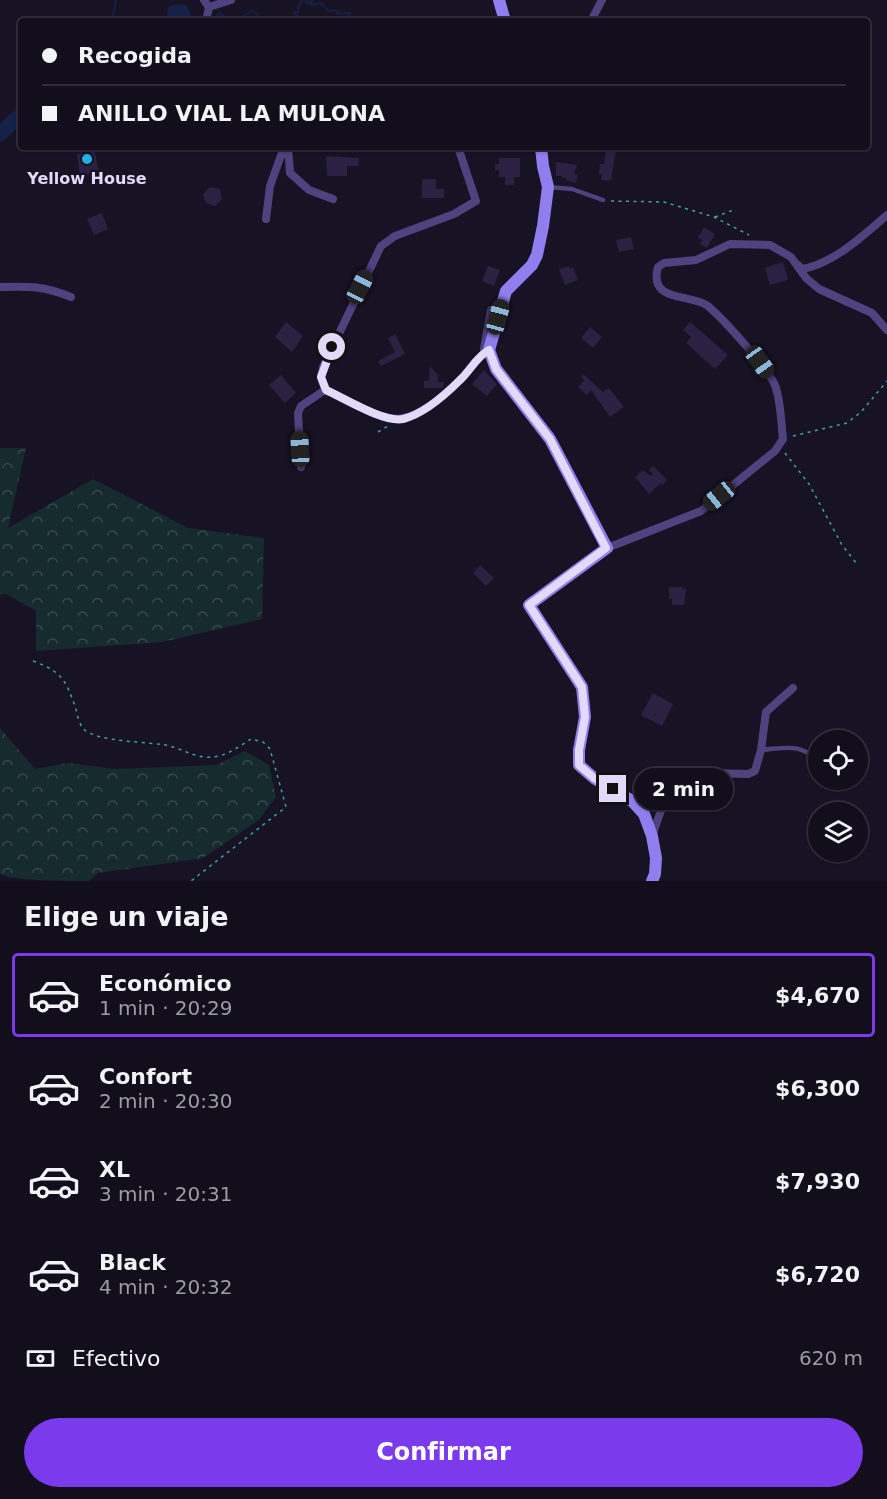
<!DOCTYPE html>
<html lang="es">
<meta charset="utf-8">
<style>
:root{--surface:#120e1c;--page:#1f1c29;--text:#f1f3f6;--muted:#9c9ca3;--line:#312e3b;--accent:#7c3aed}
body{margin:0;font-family:"DejaVu Sans",sans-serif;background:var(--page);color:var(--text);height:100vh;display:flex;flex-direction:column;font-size:22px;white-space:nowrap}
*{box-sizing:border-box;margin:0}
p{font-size:20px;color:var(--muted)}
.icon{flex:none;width:33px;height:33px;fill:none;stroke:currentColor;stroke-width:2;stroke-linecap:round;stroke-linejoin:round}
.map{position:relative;height:881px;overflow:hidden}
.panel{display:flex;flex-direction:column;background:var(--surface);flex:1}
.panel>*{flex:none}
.guide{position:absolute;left:18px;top:18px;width:852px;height:132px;border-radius:6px;box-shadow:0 2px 4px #0004,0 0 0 2px var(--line);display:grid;align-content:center;height:132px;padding:0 24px;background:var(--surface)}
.fabs{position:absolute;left:808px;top:730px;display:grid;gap:12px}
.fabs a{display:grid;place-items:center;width:60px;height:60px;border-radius:50%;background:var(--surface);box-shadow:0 2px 4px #0004,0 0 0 2px var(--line);font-size:30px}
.end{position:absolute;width:27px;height:27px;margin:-14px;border:8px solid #e3dafa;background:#111;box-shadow:0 0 0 3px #111}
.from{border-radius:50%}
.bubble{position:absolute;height:42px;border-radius:21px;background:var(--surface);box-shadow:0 2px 4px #0004,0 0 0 2px var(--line);font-size:20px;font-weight:600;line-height:42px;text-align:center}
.car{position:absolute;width:18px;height:36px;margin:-18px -9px;border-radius:8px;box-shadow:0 0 4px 2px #0007;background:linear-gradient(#222 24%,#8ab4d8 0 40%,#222 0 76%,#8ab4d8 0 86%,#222 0)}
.guide b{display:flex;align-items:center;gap:21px;height:57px;font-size:22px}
.guide b+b{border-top:2px solid var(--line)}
.guide i{width:15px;height:15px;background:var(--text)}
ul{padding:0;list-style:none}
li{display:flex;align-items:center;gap:18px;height:84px;margin:0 12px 9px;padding:0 12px;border:3px solid transparent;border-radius:6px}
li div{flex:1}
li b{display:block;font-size:22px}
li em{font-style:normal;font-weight:600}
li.selected{border-color:var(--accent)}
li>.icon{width:54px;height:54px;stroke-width:1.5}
h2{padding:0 24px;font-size:27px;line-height:72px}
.pay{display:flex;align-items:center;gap:15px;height:66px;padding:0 24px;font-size:22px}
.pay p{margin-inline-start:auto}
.button{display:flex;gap:12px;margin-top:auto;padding:12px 24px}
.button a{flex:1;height:69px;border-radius:36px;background:var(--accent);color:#fff;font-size:24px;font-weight:600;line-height:69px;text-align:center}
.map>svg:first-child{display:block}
</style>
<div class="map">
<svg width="887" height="881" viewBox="0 0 887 881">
<defs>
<pattern id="forest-crowns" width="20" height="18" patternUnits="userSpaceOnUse" patternTransform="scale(1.5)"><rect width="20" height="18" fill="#162b2e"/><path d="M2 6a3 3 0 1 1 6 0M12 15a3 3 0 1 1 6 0" fill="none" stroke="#38494d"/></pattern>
</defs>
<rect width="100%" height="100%" fill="#181225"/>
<path fill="url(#forest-crowns)" d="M 0,448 L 26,448 L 8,528 L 93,479 L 188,528 L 264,538 L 262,619 L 162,642 L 36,651 L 36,611 L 6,594 L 0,595 Z
M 0,728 L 35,769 L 68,763 L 115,769 L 216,765 L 245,751 L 269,765 L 276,797 L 259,820 L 203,858 L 98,873 L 89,881 C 71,881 12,881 0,874 Z"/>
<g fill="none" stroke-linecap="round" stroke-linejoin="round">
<path stroke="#152146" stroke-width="2" d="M 306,0 L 308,4 L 312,0 L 311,5 L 321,3 L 328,11 L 335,10 L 339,14 L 349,13 L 350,15 L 345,18 L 348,21
M 216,18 L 219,13 L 225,17 L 226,21
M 112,21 L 116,0
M 235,21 L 252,11 L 257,14 L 259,21
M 296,21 L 300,18 L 294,13 L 299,11 L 298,8 L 302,0"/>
<path stroke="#152146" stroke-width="15" d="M 174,21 L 175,12 L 182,12 L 185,21
M 0,134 L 21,114"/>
</g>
<path fill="#2c2143" d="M 606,148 L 616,149 L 611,181 L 601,180 L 602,174 L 599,173 L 600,164 L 604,164 Z
M 95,152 L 99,173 L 80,176 L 77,154 Z
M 326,156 L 359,158 L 358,166 L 347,166 L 347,176 L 327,176 Z
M 499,158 L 520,158 L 520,177 L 514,177 L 514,185 L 505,185 L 505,177 L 499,177 L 499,170 L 495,170 L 495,164 L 499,164 Z
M 556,162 L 577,165 L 574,174 L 578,175 L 576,183 L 566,180 L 566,178 L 562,178 L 562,176 L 556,176 Z
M 422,179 L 436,179 L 436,189 L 444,189 L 444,198 L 422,198 Z
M 210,187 L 220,189 L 222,199 L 215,206 L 206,203 L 203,194 Z
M 102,213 L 108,229 L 94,235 L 87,219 Z
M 704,227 L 715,234 L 707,248 L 700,244 L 702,240 L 698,238 Z
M 631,237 L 634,249 L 619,252 L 616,240 Z
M 783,262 L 788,280 L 770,285 L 765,268 Z
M 488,266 L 500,270 L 494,286 L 482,281 Z
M 569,266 L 570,269 L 573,267 L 578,280 L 565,285 L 559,269 Z
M 286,322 L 303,336 L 292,352 L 275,337 Z
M 690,322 L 728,355 L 715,369 L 686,343 L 691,337 L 683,330 Z
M 590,327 L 602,337 L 593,348 L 581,338 Z
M 395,334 L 405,354 L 381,366 L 378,361 L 395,352 L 388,338 Z
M 430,366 L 438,375 L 438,382 L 444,382 L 443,388 L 424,388 L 424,381 L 429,381 Z
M 484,370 L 497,384 L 487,396 L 472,384 Z
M 583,374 L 603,392 L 609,388 L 624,407 L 610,417 L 591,390 L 587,395 L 578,387 L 584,381 L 586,384 L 581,376 Z
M 281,375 L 296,393 L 285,403 L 269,385 Z
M 653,466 L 667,480 L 662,485 L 661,483 L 649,494 L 635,477 L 643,470 L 650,476 L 653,474 L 649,470 Z
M 480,565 L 494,578 L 486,586 L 473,573 Z
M 669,587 L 682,587 L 682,589 L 686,589 L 684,605 L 672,605 L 672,599 L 669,599 Z
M 653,693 L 673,704 L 662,726 L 641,715 Z"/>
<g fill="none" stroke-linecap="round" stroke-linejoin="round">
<path stroke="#3fa1aa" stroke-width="1.5" stroke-dasharray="3 4.5" stroke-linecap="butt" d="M 611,201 L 664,202 L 714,217 L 749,235
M 715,217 L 736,209
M 378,432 L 388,426
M 793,436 L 847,423 L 861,412 L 887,381
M 785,453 L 809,484 L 842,545 L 857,564
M 33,661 C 63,672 66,681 76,709 C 77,715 79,722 82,727 C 92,743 151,741 170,746 C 184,750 198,759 214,757 C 228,755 240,746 251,739 L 263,742 L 270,749 L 286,807 L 191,881"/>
<path stroke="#4e437e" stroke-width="4.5" d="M 548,187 L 572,189 L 603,200
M 761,750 C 787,748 797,743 819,760"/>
<path stroke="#4e437e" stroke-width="8" d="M 204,0 L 209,7 L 206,21
M 209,7 L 231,0
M 591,21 L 602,0
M 288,147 L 290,173 L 309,190 L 333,199
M 458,147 L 476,201 L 454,214 L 395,236 L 381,246 L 323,367 L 321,377 L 325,390 C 344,398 383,423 403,418 C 424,414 446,394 460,380 C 470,371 477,356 489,350
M 266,219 L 270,186 L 284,147
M 798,265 L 802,269 C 833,264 864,235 887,215
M 0,287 C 29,286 44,286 71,297
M 484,349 L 491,310
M 301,467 L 298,413 L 301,406 L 325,390
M 607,548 L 701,511 L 775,451 L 783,439 C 781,422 781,404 776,388 C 771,371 723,319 708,306 C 690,293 648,303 658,267 L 664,263 L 696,260 L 730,244 L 770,245 L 791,257 L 806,278 L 819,289 L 872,313 L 887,330
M 652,836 L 672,779 L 678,772 L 748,774 L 755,771 L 761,750 L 766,712 L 793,688"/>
<path stroke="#907dee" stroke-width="12" d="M 499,0 L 505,21
M 541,147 L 543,166 L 548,187 L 543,226 L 537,255 L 532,265 L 506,291 L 489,350 L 496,369 L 550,439 L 607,548 L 529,605 L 582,687 L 585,717 L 579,750 L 579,765 L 594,778 L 632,801 L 644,814 L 652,836 L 656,858 L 655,874 L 652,881"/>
</g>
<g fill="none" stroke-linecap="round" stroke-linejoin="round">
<path stroke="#e3dafa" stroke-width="8" d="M 332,347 L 321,377 L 326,390 C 344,398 384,423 403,419 C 424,414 446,394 460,380 C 470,371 477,356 489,350 L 496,369 L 550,439 L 606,548 L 529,605 L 582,687 L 585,717 L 579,750 L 579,765 L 594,778 L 613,789"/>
</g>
<circle fill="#1eb3e2" stroke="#181225" stroke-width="2" cx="87" cy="159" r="6"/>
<g text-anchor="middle" stroke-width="5" stroke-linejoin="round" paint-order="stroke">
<g font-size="16" font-weight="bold" fill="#e3dafa" stroke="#181225">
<text x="87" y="184">Yellow House</text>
</g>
</g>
</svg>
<div class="fabs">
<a><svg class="icon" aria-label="locate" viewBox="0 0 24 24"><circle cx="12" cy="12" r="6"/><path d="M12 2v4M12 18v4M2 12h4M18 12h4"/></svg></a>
<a><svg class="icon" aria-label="layers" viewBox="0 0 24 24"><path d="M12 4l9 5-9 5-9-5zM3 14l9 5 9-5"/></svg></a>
</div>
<i class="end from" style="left:332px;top:347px"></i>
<i class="end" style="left:613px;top:789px"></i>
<div class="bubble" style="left:634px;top:768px;width:99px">2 min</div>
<i class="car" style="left:360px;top:287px;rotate:27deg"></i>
<i class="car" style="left:498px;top:317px;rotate:15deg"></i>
<i class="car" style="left:760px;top:362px;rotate:145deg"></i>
<i class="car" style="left:300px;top:449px;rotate:357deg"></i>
<i class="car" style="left:719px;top:496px;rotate:231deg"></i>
<div class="guide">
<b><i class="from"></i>Recogida</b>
<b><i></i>ANILLO VIAL LA MULONA</b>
</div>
</div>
<section class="panel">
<h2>Elige un viaje</h2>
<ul>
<li class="selected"><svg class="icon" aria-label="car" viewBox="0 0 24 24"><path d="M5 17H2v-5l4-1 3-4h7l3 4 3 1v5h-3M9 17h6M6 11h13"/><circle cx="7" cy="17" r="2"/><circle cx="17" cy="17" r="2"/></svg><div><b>Económico</b><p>1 min · 20:29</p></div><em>$4,670</em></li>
<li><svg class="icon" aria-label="car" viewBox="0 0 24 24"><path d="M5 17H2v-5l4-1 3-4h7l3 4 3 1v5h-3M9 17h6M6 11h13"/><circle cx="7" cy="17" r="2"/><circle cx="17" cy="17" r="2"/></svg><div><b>Confort</b><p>2 min · 20:30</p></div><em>$6,300</em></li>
<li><svg class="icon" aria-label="car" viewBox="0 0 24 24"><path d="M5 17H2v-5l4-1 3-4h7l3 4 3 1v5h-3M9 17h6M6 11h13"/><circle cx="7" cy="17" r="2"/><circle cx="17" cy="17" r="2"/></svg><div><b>XL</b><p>3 min · 20:31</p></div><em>$7,930</em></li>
<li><svg class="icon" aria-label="car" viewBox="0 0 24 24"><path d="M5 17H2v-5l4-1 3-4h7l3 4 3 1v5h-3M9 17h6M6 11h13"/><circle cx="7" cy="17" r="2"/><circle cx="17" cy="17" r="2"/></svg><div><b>Black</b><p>4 min · 20:32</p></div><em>$6,720</em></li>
</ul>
<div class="pay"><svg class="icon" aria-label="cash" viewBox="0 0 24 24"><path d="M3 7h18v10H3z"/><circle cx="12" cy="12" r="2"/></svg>Efectivo<p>620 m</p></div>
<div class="button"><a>Confirmar</a></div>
</section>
